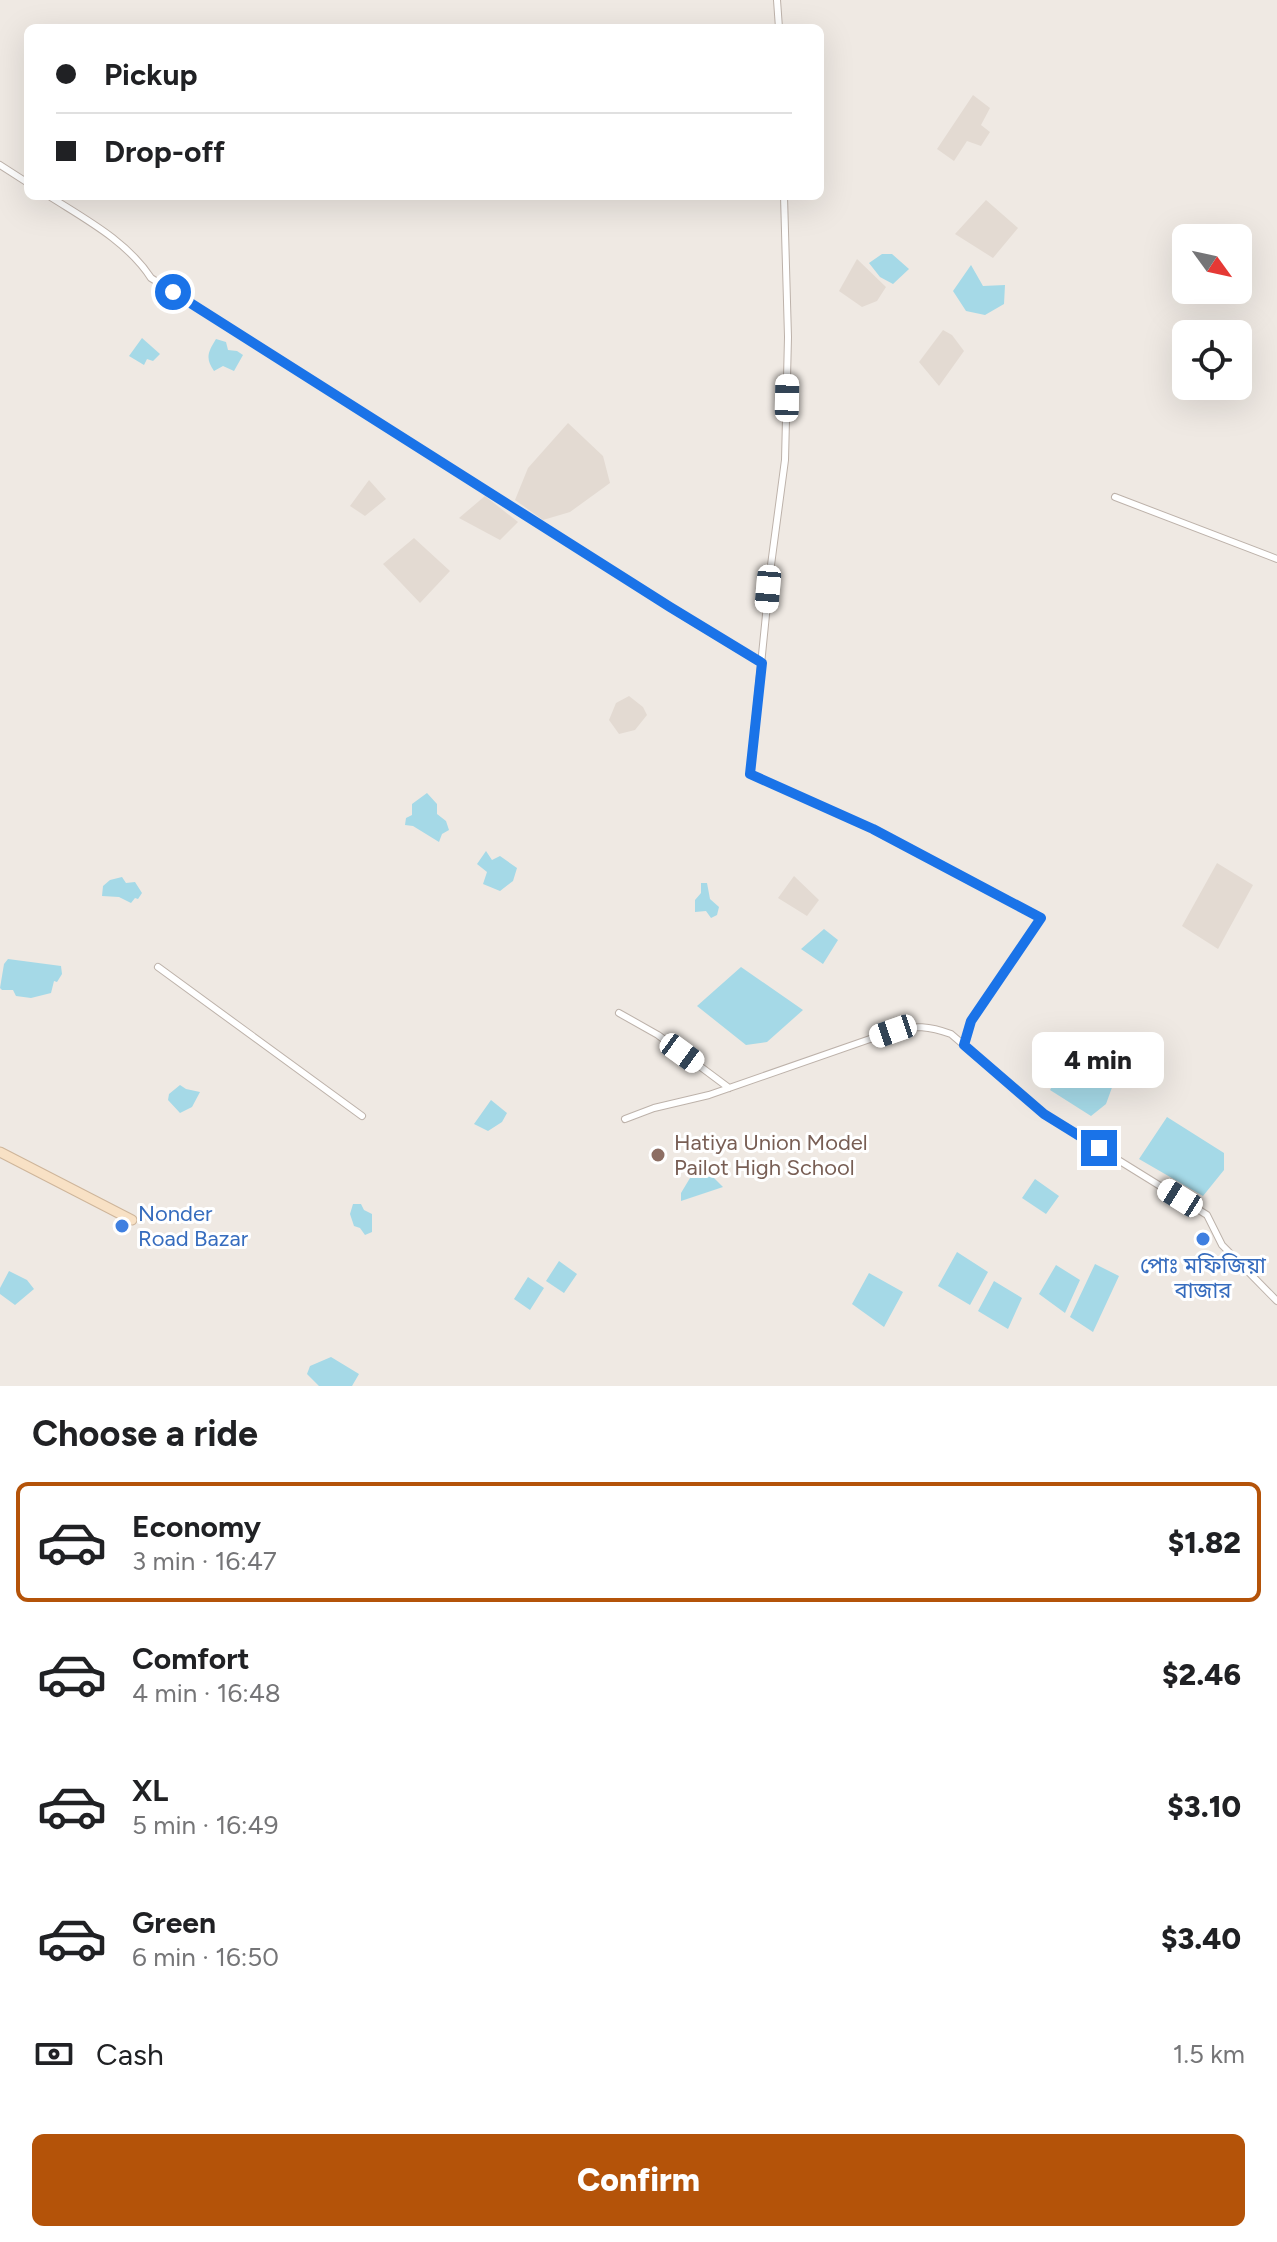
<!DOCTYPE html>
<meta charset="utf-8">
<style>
:root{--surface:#fff;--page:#f2f2f2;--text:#202124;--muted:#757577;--line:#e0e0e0;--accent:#b45309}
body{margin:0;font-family:Figtree,"Noto Sans Bengali",sans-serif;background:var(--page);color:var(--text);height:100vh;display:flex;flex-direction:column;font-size:30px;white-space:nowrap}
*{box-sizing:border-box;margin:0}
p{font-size:26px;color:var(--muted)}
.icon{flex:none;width:44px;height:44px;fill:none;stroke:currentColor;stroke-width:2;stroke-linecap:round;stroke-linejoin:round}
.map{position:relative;height:1386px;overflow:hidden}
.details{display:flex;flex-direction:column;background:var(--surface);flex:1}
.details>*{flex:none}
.banner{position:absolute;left:24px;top:24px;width:800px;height:176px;border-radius:12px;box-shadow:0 8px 32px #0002;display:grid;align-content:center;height:176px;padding:0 32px;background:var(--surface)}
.needle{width:52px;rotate:123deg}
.controls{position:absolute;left:1172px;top:224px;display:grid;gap:16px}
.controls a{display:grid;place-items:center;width:80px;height:80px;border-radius:12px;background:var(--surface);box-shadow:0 8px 32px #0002;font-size:40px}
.end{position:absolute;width:36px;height:36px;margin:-18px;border:10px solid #1a73e8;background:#fff;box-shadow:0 0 0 4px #fff}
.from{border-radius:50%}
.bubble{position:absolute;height:56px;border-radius:12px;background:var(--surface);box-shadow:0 8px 32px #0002;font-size:26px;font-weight:800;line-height:56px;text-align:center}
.car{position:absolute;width:24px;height:48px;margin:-24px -12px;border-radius:10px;box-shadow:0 0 6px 2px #0007;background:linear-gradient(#fff 24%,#345 0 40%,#fff 0 76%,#345 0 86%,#fff 0)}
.banner b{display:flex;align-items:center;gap:28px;height:76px;font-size:30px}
.banner b+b{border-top:2px solid var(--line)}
.banner i{width:20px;height:20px;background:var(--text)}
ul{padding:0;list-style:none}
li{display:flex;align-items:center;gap:24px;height:120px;margin:0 16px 12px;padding:0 16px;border:4px solid transparent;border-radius:12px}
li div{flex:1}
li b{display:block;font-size:30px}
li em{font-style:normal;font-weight:800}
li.current{border-color:var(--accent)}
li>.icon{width:72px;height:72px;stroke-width:1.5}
h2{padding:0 32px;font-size:36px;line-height:96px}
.pay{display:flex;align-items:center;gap:20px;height:88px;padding:0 32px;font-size:30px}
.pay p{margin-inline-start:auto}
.button{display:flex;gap:16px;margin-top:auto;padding:16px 32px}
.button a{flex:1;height:92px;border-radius:12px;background:var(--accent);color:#fff;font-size:32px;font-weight:800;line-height:92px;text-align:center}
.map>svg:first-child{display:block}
</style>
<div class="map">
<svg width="1277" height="1386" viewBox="0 0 1277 1386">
<rect width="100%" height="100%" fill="#efe9e3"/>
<path fill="#e3dad2" d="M 973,95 L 990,108 L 981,125 L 990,132 L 981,146 L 967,141 L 954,161 L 937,149 Z
M 986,200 L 1018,228 L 993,258 L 955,234 Z
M 857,259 L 886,287 L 877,301 L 862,307 L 839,291 Z
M 943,330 L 952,335 L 964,351 L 939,386 L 919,362 Z
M 568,423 L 603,456 L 610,483 L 570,512 L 543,520 L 515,500 L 528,468 Z
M 369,480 L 386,499 L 365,516 L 350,506 Z
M 485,496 L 518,522 L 500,540 L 459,518 Z
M 414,538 L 450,571 L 420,603 L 383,564 Z
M 629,696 L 643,707 L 647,715 L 635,730 L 619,734 L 609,720 L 616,703 Z
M 1217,863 L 1253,885 L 1218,949 L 1182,926 Z
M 794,876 L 819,900 L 807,916 L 778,898 Z"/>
<path fill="#a5d9e7" d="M 882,254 L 892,254 L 909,269 L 893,284 L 880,277 L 869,263 Z
M 971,265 L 983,286 L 1005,285 L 1004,304 L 985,315 L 966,311 L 953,291 Z
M 142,338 L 160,354 L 153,361 L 147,359 L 144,365 L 129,356 Z
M 216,339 L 226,342 L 228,350 L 237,351 L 243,355 L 234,371 L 223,366 L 214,371 C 205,358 208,352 216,339 Z
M 427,793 L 437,804 L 437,814 L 446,821 L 449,830 L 442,834 L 439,842 L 413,826 L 405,825 L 406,818 L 412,815 L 412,804 Z
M 486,851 L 492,860 L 500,856 L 517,868 L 513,881 L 500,891 L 483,884 L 487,872 L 477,864 Z
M 122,877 L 126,883 L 135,882 L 142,893 L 138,899 L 135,898 L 131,903 L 119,897 L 102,896 L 103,886 L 110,880 Z
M 701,883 L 707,883 L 710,899 L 719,907 L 717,915 L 711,918 L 706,911 L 695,912 L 695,900 L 701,893 Z
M 824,929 L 838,940 L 823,964 L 801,949 Z
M 8,959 L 61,966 L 62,974 L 57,982 L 54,981 L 51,993 L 31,998 L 16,996 L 13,990 L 2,990 L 0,988 L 4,964 Z
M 741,967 L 803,1010 L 767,1042 L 746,1045 L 697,1006 Z
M 1067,1062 L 1114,1082 L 1106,1104 L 1091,1116 L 1050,1090 Z
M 180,1085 L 186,1089 L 200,1092 L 192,1107 L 180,1113 L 168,1100 L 169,1094 Z
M 491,1100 L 507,1113 L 502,1122 L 488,1131 L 474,1124 Z
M 1167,1117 L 1224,1153 L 1224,1170 L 1203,1196 L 1139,1159 Z
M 699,1163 L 723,1187 L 681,1201 L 681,1193 Z
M 1035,1179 L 1059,1196 L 1046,1214 L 1022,1198 Z
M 353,1204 L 361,1204 L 364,1210 L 372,1214 L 372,1232 L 365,1235 L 360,1228 L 354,1226 L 350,1214 Z
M 957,1252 L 988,1272 L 970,1305 L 938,1286 Z
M 559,1261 L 577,1274 L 564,1293 L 546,1281 Z
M 1095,1264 L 1119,1276 L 1093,1332 L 1070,1317 Z
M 1056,1265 L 1080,1280 L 1065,1313 L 1039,1294 Z
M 9,1271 L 27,1280 L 34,1289 L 15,1305 L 0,1294 L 0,1288 Z
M 869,1273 L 903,1292 L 884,1327 L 852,1304 Z
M 528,1277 L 544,1288 L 530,1310 L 514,1299 Z
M 994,1281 L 1022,1298 L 1008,1329 L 978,1311 Z
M 331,1357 L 359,1374 L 352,1386 L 319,1386 L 307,1374 L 310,1366 Z"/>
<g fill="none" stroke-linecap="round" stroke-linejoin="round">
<defs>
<path id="street" d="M 777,0 L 779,28
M 0,165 L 28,183
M 49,196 C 85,219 127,241 151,278 L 697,624 L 762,663
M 784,196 L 788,337 L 785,460 L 771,565 L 750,774 L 873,829 L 1041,918 L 971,1021 L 964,1045
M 1115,497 L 1277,559
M 158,967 L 362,1116
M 619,1013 L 658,1035 L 729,1088
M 625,1119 L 654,1108 L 709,1095 L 893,1031 C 915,1025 929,1026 951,1034 L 1044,1114 L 1207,1215 L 1222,1245 L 1277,1301"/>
<path id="secondary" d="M 0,1152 L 132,1220"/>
</defs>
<use href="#street" stroke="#bdb2aa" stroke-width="8"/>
<use href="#secondary" stroke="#ceb59a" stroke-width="11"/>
<use href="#street" stroke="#fff" stroke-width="6"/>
<use href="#secondary" stroke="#f8e1c5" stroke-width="9"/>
</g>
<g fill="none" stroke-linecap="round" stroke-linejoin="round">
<path stroke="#1a73e8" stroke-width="10" d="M 173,292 L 670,607 L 762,663 L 750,774 L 873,829 L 1041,918 L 971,1021 L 964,1045 L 1044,1114 L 1099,1148"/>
</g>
<circle fill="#8d6e63" stroke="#fff" stroke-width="3" cx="658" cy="1155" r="8"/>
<g fill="#3f7fe0" stroke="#fff" stroke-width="3">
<circle cx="122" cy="1226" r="8"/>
<circle cx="1203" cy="1239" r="8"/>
</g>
<g text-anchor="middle" stroke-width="6" stroke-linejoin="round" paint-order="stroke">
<g font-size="22" fill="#785e54" stroke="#fff" text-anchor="start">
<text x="674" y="1150">Hatiya Union Model<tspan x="674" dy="25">Pailot High School</tspan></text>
</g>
<g font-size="22" fill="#366cbe" stroke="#fff" text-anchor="start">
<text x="138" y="1221">Nonder<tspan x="138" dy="25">Road Bazar</tspan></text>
<text x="1203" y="1273" text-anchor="middle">পোঃ মফিজিয়া<tspan x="1203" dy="25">বাজার</tspan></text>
</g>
</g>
</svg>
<div class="controls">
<a><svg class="needle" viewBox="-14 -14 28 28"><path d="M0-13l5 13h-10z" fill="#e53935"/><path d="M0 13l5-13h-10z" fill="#757577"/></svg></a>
<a><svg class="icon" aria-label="locate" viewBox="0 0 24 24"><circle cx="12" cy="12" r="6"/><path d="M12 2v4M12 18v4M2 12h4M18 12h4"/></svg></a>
</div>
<i class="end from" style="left:173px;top:292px"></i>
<i class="end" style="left:1099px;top:1148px"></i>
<div class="bubble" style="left:1032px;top:1032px;width:132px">4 min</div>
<i class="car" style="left:787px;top:398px;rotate:1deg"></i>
<i class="car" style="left:768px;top:589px;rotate:185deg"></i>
<i class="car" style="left:893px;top:1031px;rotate:251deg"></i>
<i class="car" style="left:682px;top:1053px;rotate:126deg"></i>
<i class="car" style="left:1180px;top:1198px;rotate:302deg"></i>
<div class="banner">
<b><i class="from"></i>Pickup</b>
<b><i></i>Drop-off</b>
</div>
</div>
<section class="details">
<h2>Choose a ride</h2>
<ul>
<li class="current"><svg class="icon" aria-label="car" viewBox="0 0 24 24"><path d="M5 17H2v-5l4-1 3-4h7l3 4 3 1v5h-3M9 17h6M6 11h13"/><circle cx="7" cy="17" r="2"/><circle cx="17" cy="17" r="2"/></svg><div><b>Economy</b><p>3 min · 16:47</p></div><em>$1.82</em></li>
<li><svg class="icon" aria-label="car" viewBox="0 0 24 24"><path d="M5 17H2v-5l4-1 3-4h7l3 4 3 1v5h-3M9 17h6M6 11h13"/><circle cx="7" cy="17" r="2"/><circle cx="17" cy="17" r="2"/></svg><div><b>Comfort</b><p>4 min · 16:48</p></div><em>$2.46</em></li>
<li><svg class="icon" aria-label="car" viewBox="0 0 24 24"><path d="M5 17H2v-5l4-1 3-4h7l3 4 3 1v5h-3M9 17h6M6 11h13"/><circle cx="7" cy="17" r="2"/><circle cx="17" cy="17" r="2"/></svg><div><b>XL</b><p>5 min · 16:49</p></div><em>$3.10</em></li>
<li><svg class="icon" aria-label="car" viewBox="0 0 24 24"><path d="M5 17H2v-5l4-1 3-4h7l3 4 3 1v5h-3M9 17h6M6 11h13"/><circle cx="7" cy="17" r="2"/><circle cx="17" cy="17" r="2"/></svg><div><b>Green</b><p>6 min · 16:50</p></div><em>$3.40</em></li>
</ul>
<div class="pay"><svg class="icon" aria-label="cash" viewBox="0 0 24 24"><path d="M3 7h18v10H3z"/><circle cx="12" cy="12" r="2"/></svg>Cash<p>1.5 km</p></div>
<div class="button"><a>Confirm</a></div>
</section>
